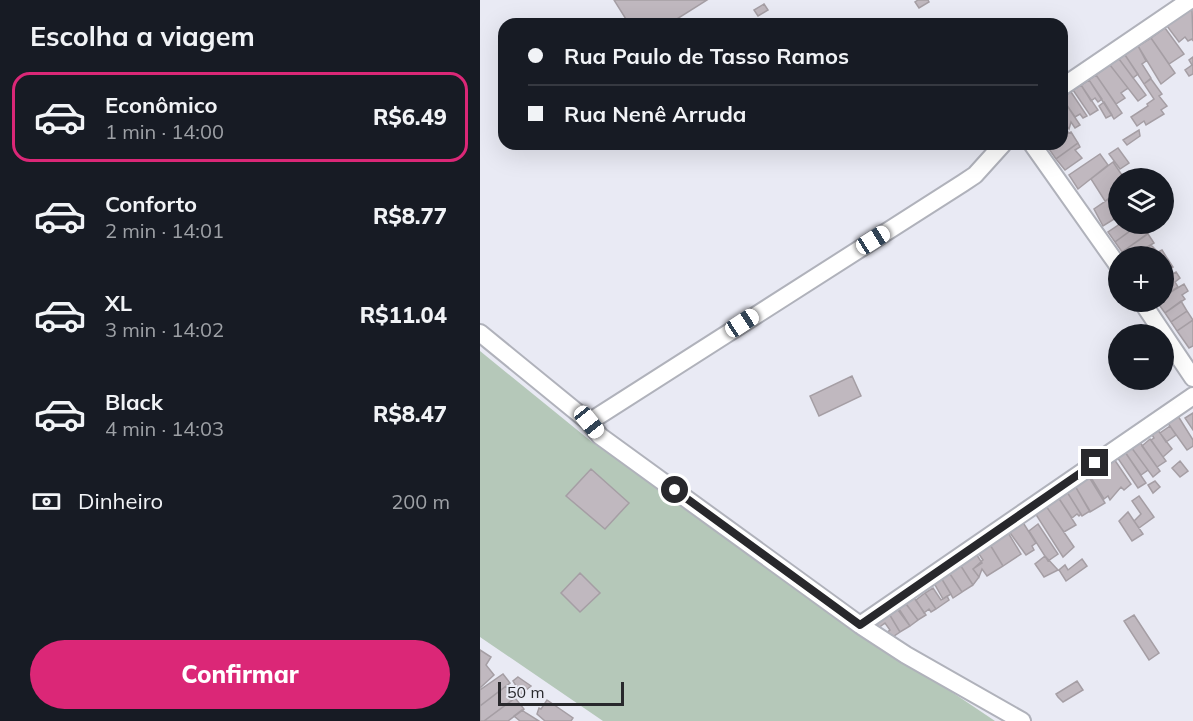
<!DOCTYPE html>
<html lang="pt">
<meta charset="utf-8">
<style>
:root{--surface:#171b24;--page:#20242c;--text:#f1f3f6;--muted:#9ea1a6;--line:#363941;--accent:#db2777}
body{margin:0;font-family:Mulish,sans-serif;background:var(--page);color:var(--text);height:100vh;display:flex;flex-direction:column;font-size:22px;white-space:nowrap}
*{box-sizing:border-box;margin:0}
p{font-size:20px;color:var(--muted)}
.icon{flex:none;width:33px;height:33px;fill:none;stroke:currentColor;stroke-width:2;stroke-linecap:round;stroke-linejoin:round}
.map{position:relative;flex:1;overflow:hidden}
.panel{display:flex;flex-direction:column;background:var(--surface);width:480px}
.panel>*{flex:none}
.banner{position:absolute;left:18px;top:18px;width:570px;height:132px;border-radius:18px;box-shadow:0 6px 24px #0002;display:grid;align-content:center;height:132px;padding:0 30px;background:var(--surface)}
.tools{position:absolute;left:628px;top:168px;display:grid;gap:12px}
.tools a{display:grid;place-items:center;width:66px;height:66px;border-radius:50%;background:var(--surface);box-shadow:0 6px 24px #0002;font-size:30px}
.scale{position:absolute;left:18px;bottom:15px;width:126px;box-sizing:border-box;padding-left:6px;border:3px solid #28282c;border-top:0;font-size:16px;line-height:21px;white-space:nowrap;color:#28282c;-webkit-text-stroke:4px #e9eaf4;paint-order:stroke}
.end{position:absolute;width:27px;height:27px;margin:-14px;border:8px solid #28282c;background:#fff;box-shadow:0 0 0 3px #fff}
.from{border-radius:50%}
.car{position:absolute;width:18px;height:36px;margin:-18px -9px;border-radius:8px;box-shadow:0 0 4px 2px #0007;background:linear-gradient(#fff 24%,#345 0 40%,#fff 0 76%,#345 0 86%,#fff 0)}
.banner b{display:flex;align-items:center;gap:21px;height:57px;font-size:22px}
.banner b+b{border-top:2px solid var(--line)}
.banner i{width:15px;height:15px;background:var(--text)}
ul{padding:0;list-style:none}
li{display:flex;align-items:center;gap:18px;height:90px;margin:0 12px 9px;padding:0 18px;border:3px solid transparent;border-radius:18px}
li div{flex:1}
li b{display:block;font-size:22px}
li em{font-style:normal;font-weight:800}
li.current{border-color:var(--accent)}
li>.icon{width:54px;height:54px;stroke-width:1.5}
h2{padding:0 30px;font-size:27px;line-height:72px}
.pay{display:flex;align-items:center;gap:15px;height:66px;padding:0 30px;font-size:22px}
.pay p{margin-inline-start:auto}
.action{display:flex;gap:12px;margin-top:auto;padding:12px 30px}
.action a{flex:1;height:69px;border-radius:36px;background:var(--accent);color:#fff;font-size:24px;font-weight:800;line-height:69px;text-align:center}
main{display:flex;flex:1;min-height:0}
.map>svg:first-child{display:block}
</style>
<main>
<section class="panel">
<h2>Escolha a viagem</h2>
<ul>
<li class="current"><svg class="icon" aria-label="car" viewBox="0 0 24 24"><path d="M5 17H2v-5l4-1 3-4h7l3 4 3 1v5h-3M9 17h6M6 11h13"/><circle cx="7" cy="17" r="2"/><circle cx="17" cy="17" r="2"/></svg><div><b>Econômico</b><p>1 min · 14:00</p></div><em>R$6.49</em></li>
<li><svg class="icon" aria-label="car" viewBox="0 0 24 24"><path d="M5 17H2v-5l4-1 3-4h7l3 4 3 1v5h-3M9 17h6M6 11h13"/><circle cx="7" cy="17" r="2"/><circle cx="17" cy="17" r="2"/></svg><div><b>Conforto</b><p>2 min · 14:01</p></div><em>R$8.77</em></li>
<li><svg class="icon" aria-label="car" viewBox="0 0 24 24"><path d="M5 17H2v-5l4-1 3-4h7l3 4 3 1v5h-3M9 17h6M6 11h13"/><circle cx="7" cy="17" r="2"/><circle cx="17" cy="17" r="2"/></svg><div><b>XL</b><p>3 min · 14:02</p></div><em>R$11.04</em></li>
<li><svg class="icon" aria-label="car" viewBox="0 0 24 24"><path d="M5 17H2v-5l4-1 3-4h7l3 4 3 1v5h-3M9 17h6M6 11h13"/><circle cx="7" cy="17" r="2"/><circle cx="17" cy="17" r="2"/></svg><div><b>Black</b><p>4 min · 14:03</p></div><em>R$8.47</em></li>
</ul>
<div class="pay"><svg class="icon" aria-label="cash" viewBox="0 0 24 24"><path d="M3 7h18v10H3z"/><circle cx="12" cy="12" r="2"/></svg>Dinheiro<p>200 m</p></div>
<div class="action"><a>Confirmar</a></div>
</section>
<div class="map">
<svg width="713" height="721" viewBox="0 0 713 721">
<rect width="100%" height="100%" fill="#e9eaf4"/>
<path fill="#b5c8b9" d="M 0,351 L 112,442 L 375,627 L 515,721 L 123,721 L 0,637 Z"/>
<path fill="#c0b8bf" stroke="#a59ea4" stroke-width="1.5" d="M 134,0 L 227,0 L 189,24 L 149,24 Z
M 438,0 L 448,0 L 449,2 L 439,8 L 435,2 Z
M 284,4 L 288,10 L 278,16 L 274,10 Z
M 712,9 L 713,41 L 712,39 L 708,41 L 705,37 L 699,42 L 687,26 Z
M 685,28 L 704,54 L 689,64 L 671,38 Z
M 671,38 L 695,73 L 681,84 L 658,46 Z
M 658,46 L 666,61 L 662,64 L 671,78 L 664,84 L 645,55 Z
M 645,55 L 658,74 L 653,78 L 639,59 Z
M 713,57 L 713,74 L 709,76 L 705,70 L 712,65 L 709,60 Z
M 639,59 L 666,95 L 658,101 L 630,65 Z
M 630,65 L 648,88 L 641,93 L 645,98 L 636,104 L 616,75 Z
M 616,75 L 642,113 L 634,119 L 609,80 Z
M 671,79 L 682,94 L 679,96 L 687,106 L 681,110 L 684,114 L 666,125 L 664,121 L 657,126 L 651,117 L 668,106 L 667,104 L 674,99 L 664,84 Z
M 609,80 L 622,99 L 618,102 L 615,98 L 611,101 L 601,85 Z
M 601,85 L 618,110 L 610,115 L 593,90 Z
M 591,92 L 607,116 L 603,118 L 600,114 L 595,117 L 582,98 Z
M 582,98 L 600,125 L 595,128 L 591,122 L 589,129 L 582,119 Z
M 624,102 L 632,115 L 626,118 L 619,106 Z
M 582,119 L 588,132 L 582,136 Z
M 659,130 L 660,136 L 647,145 L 643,140 Z
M 591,132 L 598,143 L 576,159 L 567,146 L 582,144 L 582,136 Z
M 598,143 L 600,147 L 595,150 L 602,158 L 585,170 L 576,159 Z
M 638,148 L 649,163 L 640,169 L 629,154 Z
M 620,154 L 628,165 L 598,189 L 589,175 Z
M 633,162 L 644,178 L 639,178 L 639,191 L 625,201 L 611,179 Z
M 639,192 L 639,216 L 623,226 L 614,209 Z
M 640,224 L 653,224 L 655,227 L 635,242 L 628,232 Z
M 660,224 L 666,224 L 671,231 L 642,252 L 635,242 Z
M 668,234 L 674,243 L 652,256 L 645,256 L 642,252 Z
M 671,245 L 678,252 L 671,256 L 652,256 Z
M 682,250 L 687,258 L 671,256 L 678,252 Z
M 687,258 L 693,267 L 684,273 L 684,260 Z
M 696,272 L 700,278 L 695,282 L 698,287 L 684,296 L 684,279 Z
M 704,284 L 708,291 L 702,295 L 705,299 L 685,313 L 677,302 L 684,302 L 684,296 Z
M 701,301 L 707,311 L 691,322 L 685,313 Z
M 707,311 L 713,320 L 697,331 L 691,322 Z
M 713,320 L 713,346 L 709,348 L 697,331 Z
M 372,376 L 381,396 L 339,416 L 330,396 Z
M 713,413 L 713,430 L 705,418 Z
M 698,416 L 713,440 L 713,446 L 707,450 L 687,422 Z
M 690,426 L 696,435 L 686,442 L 680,433 Z
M 677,429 L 692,449 L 683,457 L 671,440 L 674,438 L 671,433 Z
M 670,439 L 686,461 L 677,467 L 662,446 Z
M 659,441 L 680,471 L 673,477 L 651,447 Z
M 651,447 L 668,470 L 661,475 L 645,452 Z
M 645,452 L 666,483 L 658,488 L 637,457 Z
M 634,459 L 651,484 L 644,490 L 641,487 L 630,500 L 628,496 L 624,499 L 610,476 Z
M 700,461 L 708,471 L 700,477 L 692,468 Z
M 111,469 L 149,503 L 125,529 L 86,496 Z
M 609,477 L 625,503 L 610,512 L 595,486 Z
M 675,481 L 680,487 L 673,493 L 668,485 Z
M 595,486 L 610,511 L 602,516 L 587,492 Z
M 587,492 L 601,514 L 599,516 L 597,514 L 592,518 L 578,497 Z
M 659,496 L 674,517 L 659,528 L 654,521 L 661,514 L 652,501 Z
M 578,497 L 596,525 L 584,532 L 566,506 Z
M 566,506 L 594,547 L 583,557 L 555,513 Z
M 648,512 L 663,534 L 652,541 L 639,521 Z
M 542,521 L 556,543 L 552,546 L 554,550 L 546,555 L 528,530 Z
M 558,524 L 578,554 L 568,561 L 549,531 Z
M 527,531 L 541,554 L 523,566 L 509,543 Z
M 509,543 L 523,566 L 507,576 L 502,569 L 499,577 L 493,569 L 503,560 L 497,551 Z
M 495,552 L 502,563 L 493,569 L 499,577 L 493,585 L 479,563 Z
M 565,556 L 578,570 L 564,577 L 555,564 Z
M 602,559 L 607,566 L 586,581 L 579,570 L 585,565 L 588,570 Z
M 479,563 L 493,585 L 482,592 L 468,571 Z
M 468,571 L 482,592 L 473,598 L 460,576 Z
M 100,573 L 120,593 L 100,612 L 81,593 Z
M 460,576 L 471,594 L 463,599 L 454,583 Z
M 453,588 L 461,600 L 467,596 L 469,600 L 456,609 L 445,593 Z
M 445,593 L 456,609 L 451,612 L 449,609 L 444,613 L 436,600 Z
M 432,595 L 446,615 L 438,620 L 424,601 Z
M 426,604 L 438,620 L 430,626 L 419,609 Z
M 415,606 L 430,626 L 420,632 L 408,612 Z
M 408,612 L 420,632 L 408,640 L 403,635 L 410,630 L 405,623 L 397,629 L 393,624 Z
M 654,615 L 679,653 L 669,660 L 644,621 Z
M 0,650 L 11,657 L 6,665 L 14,675 L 0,688 Z
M 23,674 L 30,683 L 0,706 L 0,690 Z
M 38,677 L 51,686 L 41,694 L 33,681 Z
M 597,681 L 603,690 L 583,702 L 578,697 L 576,694 Z
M 26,686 L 35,698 L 4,721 L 0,721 L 0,706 Z
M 35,698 L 44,709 L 28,721 L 4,721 Z
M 67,700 L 93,718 L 91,721 L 65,721 L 57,714 L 59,708 L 61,709 Z
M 42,710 L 46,713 L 59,721 L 40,721 L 34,716 Z"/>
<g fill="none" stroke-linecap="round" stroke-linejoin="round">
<defs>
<path id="street" d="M 582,87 L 710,0
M 552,144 L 639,267
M 662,302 L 713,378
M 0,333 L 109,422 L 120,436 L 380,625 L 426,655 L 542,721
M 109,422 L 483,183 L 495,175 L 523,144
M 380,625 L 713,396"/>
</defs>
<use href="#street" stroke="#b0b2bb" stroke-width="20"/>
<use href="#street" stroke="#fff" stroke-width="16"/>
</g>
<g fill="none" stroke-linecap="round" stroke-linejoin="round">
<path stroke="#28282c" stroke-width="8" d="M 195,490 L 380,625 L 615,463"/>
</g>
</svg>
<div class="tools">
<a><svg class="icon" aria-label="layers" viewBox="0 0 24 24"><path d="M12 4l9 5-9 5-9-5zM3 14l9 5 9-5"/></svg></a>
<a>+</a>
<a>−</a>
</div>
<div class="scale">50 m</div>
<i class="end from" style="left:195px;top:490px"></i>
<i class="end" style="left:615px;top:463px"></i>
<i class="car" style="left:393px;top:240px;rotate:58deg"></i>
<i class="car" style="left:262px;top:323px;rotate:57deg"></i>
<i class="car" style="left:109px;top:422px;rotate:141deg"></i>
<div class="banner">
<b><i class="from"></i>Rua Paulo de Tasso Ramos</b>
<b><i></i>Rua Nenê Arruda</b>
</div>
</div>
</main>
